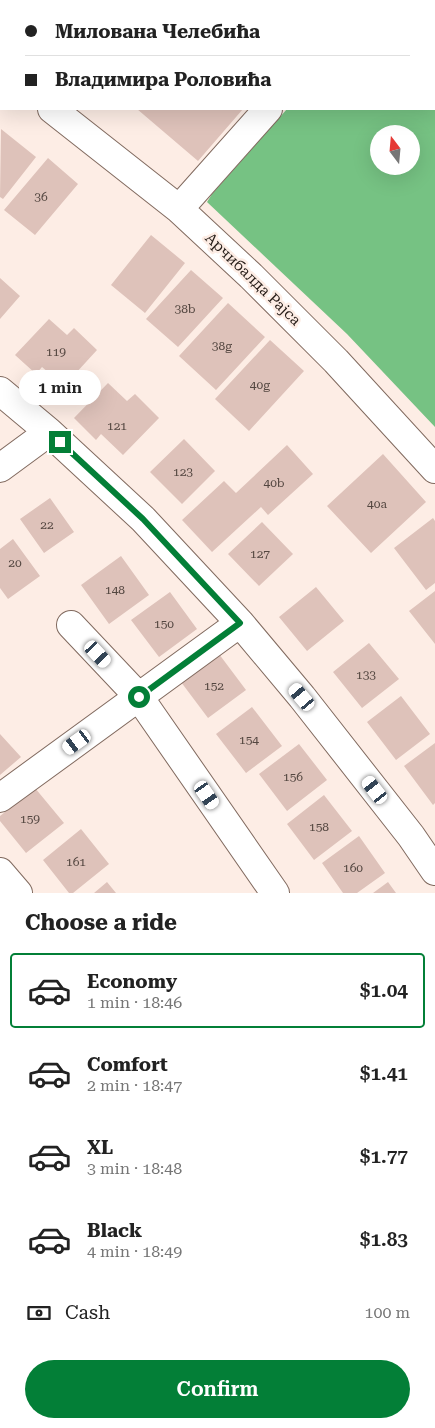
<!DOCTYPE html>
<meta charset="utf-8">
<style>
:root{--surface:#fff;--page:#f6f6f6;--text:#222;--muted:#767676;--line:#e0e0e0;--accent:#037f37}
body{margin:0;font-family:"Roboto Serif",serif;background:var(--page);color:var(--text);height:100vh;display:flex;flex-direction:column;font-size:19px;white-space:nowrap}
*{box-sizing:border-box;margin:0}
p{font-size:16px;color:var(--muted)}
.icon{flex:none;width:28px;height:28px;fill:none;stroke:currentColor;stroke-width:2;stroke-linecap:round;stroke-linejoin:round}
.map{position:relative;height:893px;overflow:hidden}
.drawer{display:flex;flex-direction:column;background:var(--surface);flex:1}
.drawer>*{flex:none}
.hud{position:absolute;left:0px;top:0px;width:435px;height:110px;box-shadow:0 5px 20px #0002;display:grid;align-content:center;height:110px;padding:0 25px;background:var(--surface)}
.needle{width:32px;rotate:344deg}
.tools{position:absolute;left:370px;top:125px;display:grid;gap:10px}
.tools a{display:grid;place-items:center;width:50px;height:50px;border-radius:50%;background:var(--surface);box-shadow:0 5px 20px #0002;font-size:25px}
.end{position:absolute;width:22px;height:22px;margin:-11px;border:6px solid #037f37;background:#fff;box-shadow:0 0 0 2px #fff}
.from{border-radius:50%}
.bubble{position:absolute;height:35px;border-radius:18px;background:var(--surface);box-shadow:0 5px 20px #0002;font-size:16px;font-weight:600;line-height:35px;text-align:center}
.car{position:absolute;width:15px;height:30px;margin:-15px -8px;border-radius:6px;box-shadow:0 0 4px 1px #0007;background:linear-gradient(#fff 24%,#345 0 40%,#fff 0 76%,#345 0 86%,#fff 0)}
.hud b{display:flex;align-items:center;gap:18px;height:48px;font-size:19px}
.hud b+b{border-top:1px solid var(--line)}
.hud i{width:12px;height:12px;background:var(--text)}
ul{padding:0;list-style:none}
li{display:flex;align-items:center;gap:15px;height:75px;margin:0 10px 8px;padding:0 15px;border:2px solid transparent;border-radius:5px}
li div{flex:1}
li b{display:block;font-size:19px}
li em{font-style:normal;font-weight:600}
li.selected{border-color:var(--accent)}
li>.icon{width:45px;height:45px;stroke-width:1.5}
h2{padding:0 25px;font-size:22px;line-height:60px}
.pay{display:flex;align-items:center;gap:12px;height:55px;padding:0 25px;font-size:19px}
.pay p{margin-inline-start:auto}
.primary-button{display:flex;gap:10px;margin-top:auto;padding:10px 25px}
.primary-button a{flex:1;height:58px;border-radius:30px;background:var(--accent);color:#fff;font-size:20px;font-weight:600;line-height:58px;text-align:center}
.map>svg:first-child{display:block}
</style>
<div class="map">
<svg width="435" height="893" viewBox="0 0 435 893">
<rect width="100%" height="100%" fill="#fdede5"/>
<path fill="#76c283" fill-rule="evenodd" d="M 406,0 L 435,0 L 435,427 L 347,334 L 207,202 L 212,194 L 287,109 L 434,109 L 434,1 L 403,1 ZM 379,134 L 411,134 L 411,166 L 379,166 Z"/>
<path fill="#dec2ba" d="M 137,109 L 243,109 L 198,161 Z
M 1,129 L 36,157 L 3,199 L 0,197 Z
M 48,158 L 78,184 L 35,235 L 4,210 Z
M 151,235 L 185,263 L 145,313 L 111,285 Z
M 191,270 L 223,298 L 178,347 L 146,319 Z
M 0,278 L 20,296 L 0,319 Z
M 228,303 L 265,337 L 216,390 L 179,356 Z
M 49,319 L 67,335 L 74,328 L 97,350 L 64,386 L 42,367 L 36,374 L 15,355 Z
M 270,340 L 304,371 L 249,431 L 215,399 Z
M 108,383 L 127,401 L 135,394 L 159,418 L 123,455 L 101,434 L 96,440 L 74,418 Z
M 184,439 L 215,471 L 182,504 L 150,472 Z
M 287,445 L 313,474 L 268,515 L 261,507 L 212,552 L 182,520 L 224,481 L 236,493 Z
M 383,454 L 426,502 L 371,553 L 327,506 Z
M 50,498 L 74,532 L 44,553 L 20,519 Z
M 433,518 L 435,521 L 435,583 L 426,590 L 394,548 Z
M 262,522 L 293,554 L 259,586 L 228,554 Z
M 13,539 L 40,576 L 8,599 L 0,588 L 0,549 Z
M 121,556 L 149,595 L 109,624 L 81,585 Z
M 316,587 L 344,621 L 307,651 L 279,617 Z
M 435,591 L 435,644 L 409,611 Z
M 170,592 L 197,629 L 159,657 L 131,620 Z
M 369,643 L 399,679 L 362,708 L 333,672 Z
M 219,654 L 246,690 L 208,718 L 181,682 Z
M 401,696 L 430,734 L 396,760 L 367,722 Z
M 252,707 L 282,746 L 246,773 L 216,734 Z
M 0,734 L 21,757 L 0,775 Z
M 435,743 L 435,803 L 433,805 L 404,766 Z
M 299,744 L 327,780 L 287,811 L 259,774 Z
M 35,788 L 64,823 L 26,853 L 0,821 L 0,816 Z
M 324,795 L 352,831 L 314,860 L 287,824 Z
M 81,829 L 109,864 L 73,893 L 69,893 L 43,860 Z
M 359,836 L 385,873 L 357,893 L 343,893 L 322,863 Z
M 107,882 L 116,893 L 94,893 Z
M 388,882 L 396,893 L 373,893 Z"/>
<g fill="none" stroke-linecap="round" stroke-linejoin="round">
<defs>
<path id="minor" d="M 322,0 L 323,1
M 376,1 L 379,0
M 0,67 L 1,68
M 52,109 L 179,209 L 251,276 L 336,361 L 435,469
M 179,209 L 268,109
M 0,391 L 49,432 L 143,519 L 240,623 L 302,697 L 411,836 L 435,871
M 0,468 L 49,432
M 71,625 L 139,697 L 275,893
M 0,798 L 240,623
M 0,872 L 18,893"/>
</defs>
<use href="#minor" stroke="#816a5f" stroke-width="30"/>
<use href="#minor" stroke="#fff" stroke-width="28"/>
</g>
<g fill="none" stroke-linecap="round" stroke-linejoin="round">
<path stroke="#037f37" stroke-width="6" d="M 60,442 L 143,519 L 240,623 L 139,697"/>
</g>
<g text-anchor="middle" stroke-width="5" stroke-linejoin="round" paint-order="stroke">
<g font-size="12" fill="#534640">
<text x="41" y="201">36</text>
<text x="185" y="313">38b</text>
<text x="222" y="350">38g</text>
<text x="56" y="356">119</text>
<text x="260" y="389">40g</text>
<text x="117" y="430">121</text>
<text x="183" y="476">123</text>
<text x="274" y="487">40b</text>
<text x="377" y="508">40a</text>
<text x="47" y="529">22</text>
<text x="260" y="558">127</text>
<text x="15" y="567">20</text>
<text x="115" y="594">148</text>
<text x="164" y="628">150</text>
<text x="366" y="679">133</text>
<text x="214" y="690">152</text>
<text x="249" y="744">154</text>
<text x="293" y="781">156</text>
<text x="30" y="823">159</text>
<text x="319" y="831">158</text>
<text x="76" y="866">161</text>
<text x="353" y="872">160</text>
</g>
<g font-size="15" fill="#251c17" stroke="#fdede5">
<text transform="translate(253 279) rotate(44)" y="5">Арчибалда Рајса</text>
</g>
</g>
</svg>
<div class="tools">
<a><svg class="needle" viewBox="-14 -14 28 28"><path d="M0-13l5 13h-10z" fill="#e53935"/><path d="M0 13l5-13h-10z" fill="#767676"/></svg></a>
</div>
<i class="end from" style="left:139px;top:697px"></i>
<i class="end" style="left:60px;top:442px"></i>
<div class="bubble" style="left:19px;top:370px;width:82px">1 min</div>
<i class="car" style="left:98px;top:654px;rotate:137deg"></i>
<i class="car" style="left:302px;top:697px;rotate:320deg"></i>
<i class="car" style="left:77px;top:742px;rotate:234deg"></i>
<i class="car" style="left:375px;top:790px;rotate:322deg"></i>
<i class="car" style="left:207px;top:795px;rotate:145deg"></i>
<div class="hud">
<b><i class="from"></i>Милована Челебића</b>
<b><i></i>Владимира Роловића</b>
</div>
</div>
<section class="drawer">
<h2>Choose a ride</h2>
<ul>
<li class="selected"><svg class="icon" aria-label="car" viewBox="0 0 24 24"><path d="M5 17H2v-5l4-1 3-4h7l3 4 3 1v5h-3M9 17h6M6 11h13"/><circle cx="7" cy="17" r="2"/><circle cx="17" cy="17" r="2"/></svg><div><b>Economy</b><p>1 min · 18:46</p></div><em>$1.04</em></li>
<li><svg class="icon" aria-label="car" viewBox="0 0 24 24"><path d="M5 17H2v-5l4-1 3-4h7l3 4 3 1v5h-3M9 17h6M6 11h13"/><circle cx="7" cy="17" r="2"/><circle cx="17" cy="17" r="2"/></svg><div><b>Comfort</b><p>2 min · 18:47</p></div><em>$1.41</em></li>
<li><svg class="icon" aria-label="car" viewBox="0 0 24 24"><path d="M5 17H2v-5l4-1 3-4h7l3 4 3 1v5h-3M9 17h6M6 11h13"/><circle cx="7" cy="17" r="2"/><circle cx="17" cy="17" r="2"/></svg><div><b>XL</b><p>3 min · 18:48</p></div><em>$1.77</em></li>
<li><svg class="icon" aria-label="car" viewBox="0 0 24 24"><path d="M5 17H2v-5l4-1 3-4h7l3 4 3 1v5h-3M9 17h6M6 11h13"/><circle cx="7" cy="17" r="2"/><circle cx="17" cy="17" r="2"/></svg><div><b>Black</b><p>4 min · 18:49</p></div><em>$1.83</em></li>
</ul>
<div class="pay"><svg class="icon" aria-label="cash" viewBox="0 0 24 24"><path d="M3 7h18v10H3z"/><circle cx="12" cy="12" r="2"/></svg>Cash<p>100 m</p></div>
<div class="primary-button"><a>Confirm</a></div>
</section>
